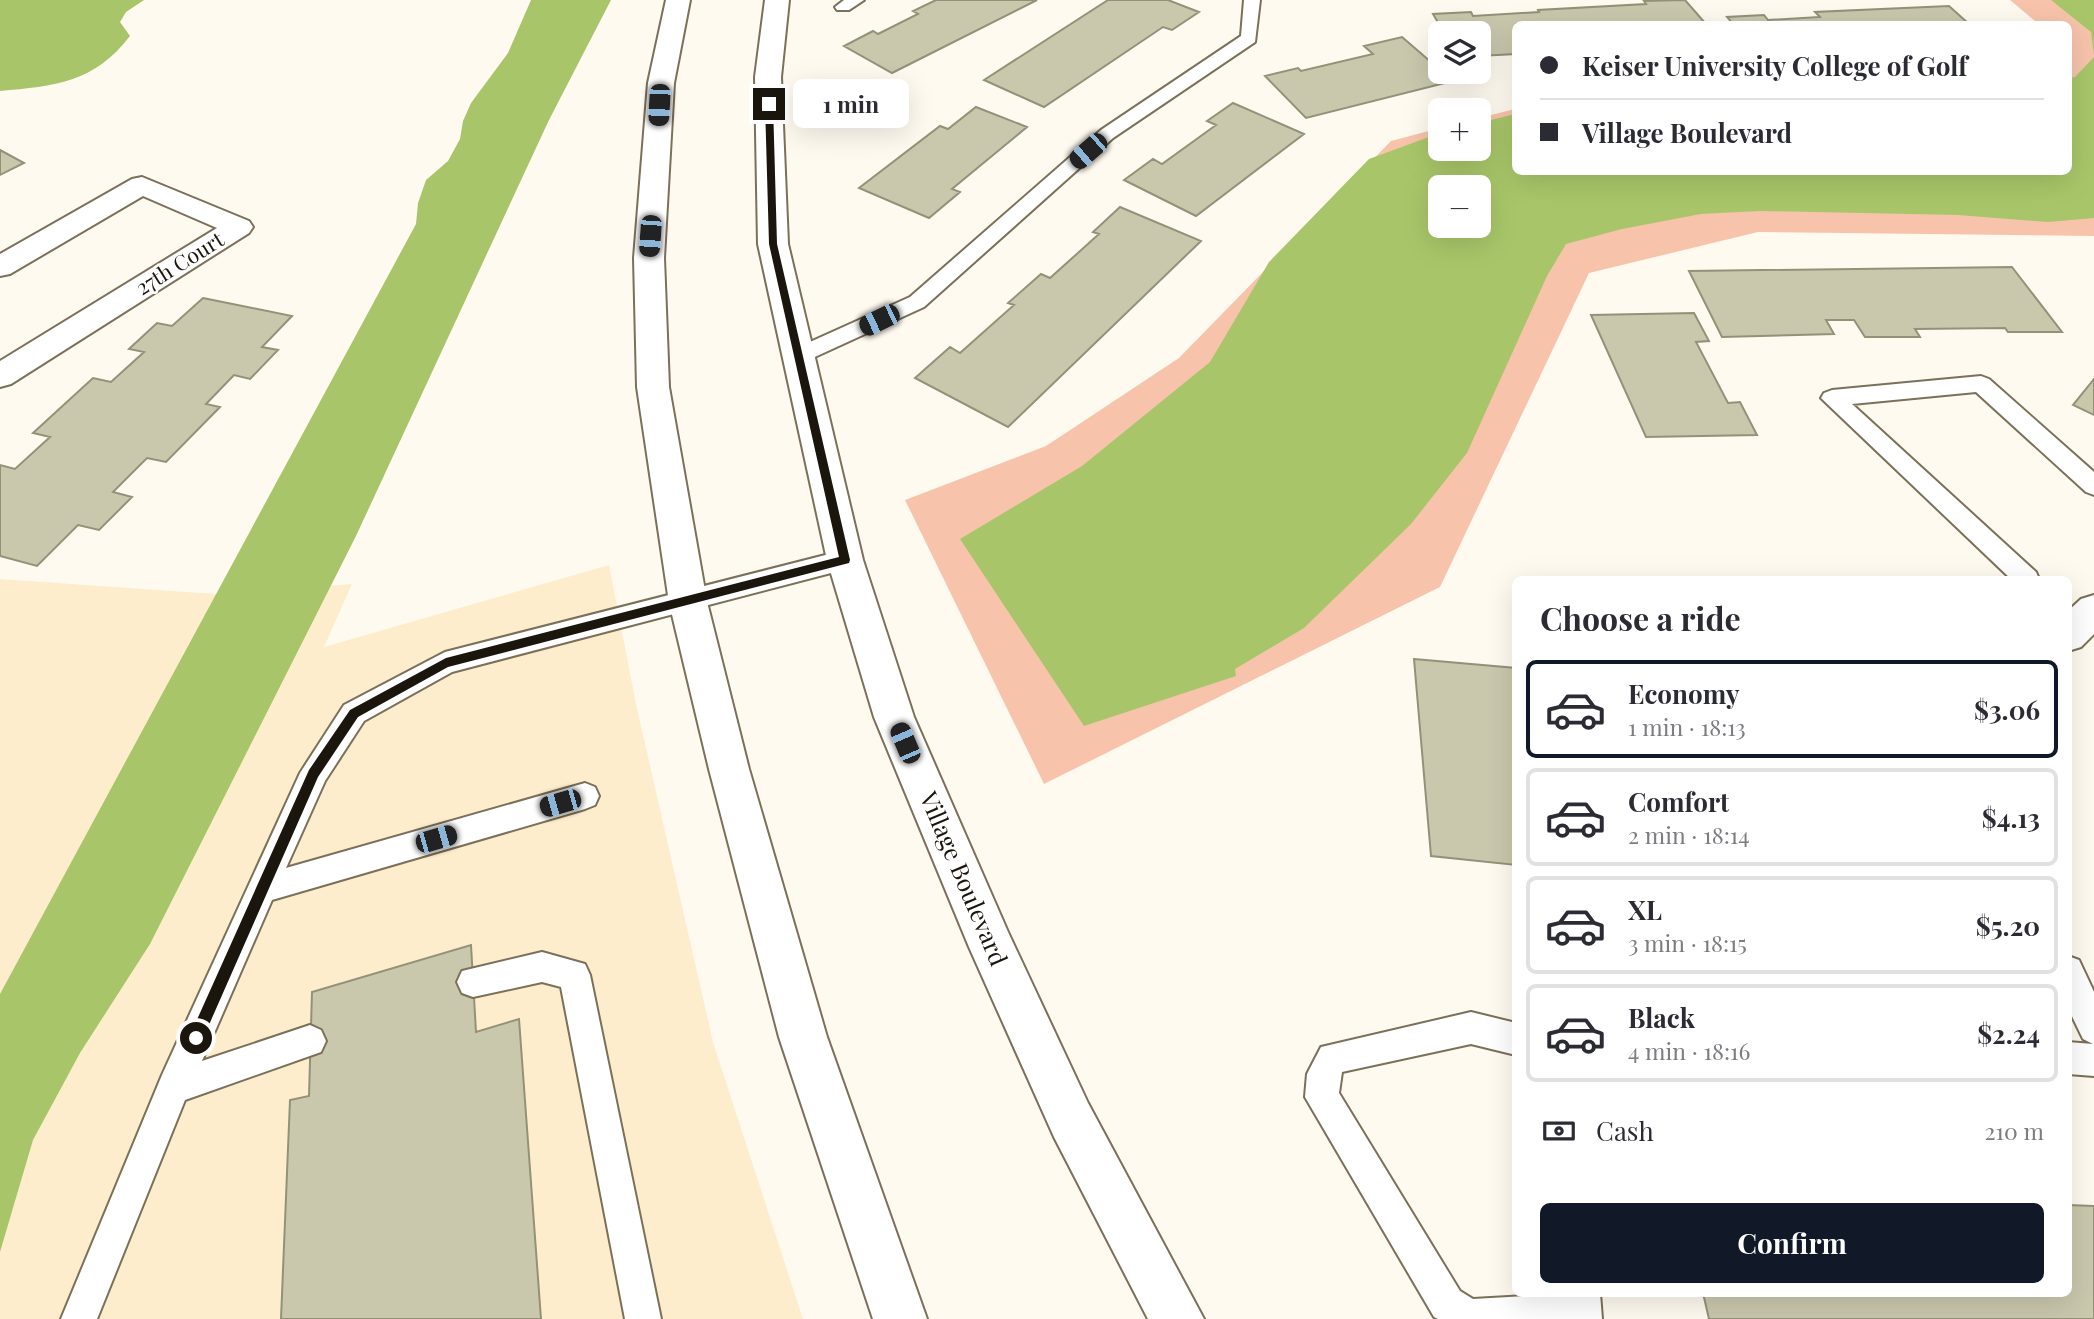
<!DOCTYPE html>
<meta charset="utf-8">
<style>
:root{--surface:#fff;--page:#f2f2f3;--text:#2b2b33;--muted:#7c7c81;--line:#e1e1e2;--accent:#111827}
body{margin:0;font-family:"Playfair Display",serif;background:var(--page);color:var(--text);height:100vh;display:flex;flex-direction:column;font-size:26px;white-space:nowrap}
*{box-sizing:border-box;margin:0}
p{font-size:23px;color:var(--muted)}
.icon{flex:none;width:38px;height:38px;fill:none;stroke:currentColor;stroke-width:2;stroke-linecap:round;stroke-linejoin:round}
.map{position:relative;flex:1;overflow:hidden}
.sheet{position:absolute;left:1512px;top:576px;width:560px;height:721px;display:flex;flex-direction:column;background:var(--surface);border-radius:10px;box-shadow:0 7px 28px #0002}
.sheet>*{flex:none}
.guide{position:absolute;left:1512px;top:21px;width:560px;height:154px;border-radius:10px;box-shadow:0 7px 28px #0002;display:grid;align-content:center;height:154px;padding:0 28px;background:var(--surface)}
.controls{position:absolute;left:1428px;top:21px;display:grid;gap:14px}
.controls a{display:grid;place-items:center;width:63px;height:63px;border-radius:10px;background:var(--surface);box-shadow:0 7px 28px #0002;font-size:35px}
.end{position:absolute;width:32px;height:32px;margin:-16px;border:9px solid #1a160d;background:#fff;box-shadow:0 0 0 4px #fff}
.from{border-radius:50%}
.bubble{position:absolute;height:49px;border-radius:10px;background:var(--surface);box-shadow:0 7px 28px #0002;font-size:23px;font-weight:700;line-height:49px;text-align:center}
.car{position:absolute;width:21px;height:42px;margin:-21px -10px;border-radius:9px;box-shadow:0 0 5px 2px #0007;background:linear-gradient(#222 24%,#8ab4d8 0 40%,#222 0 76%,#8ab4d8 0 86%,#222 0)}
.guide b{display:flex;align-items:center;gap:24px;height:66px;font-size:26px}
.guide b+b{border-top:2px solid var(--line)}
.guide i{width:18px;height:18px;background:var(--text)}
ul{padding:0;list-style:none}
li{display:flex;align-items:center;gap:21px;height:98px;margin:0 14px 10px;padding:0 14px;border:4px solid var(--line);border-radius:10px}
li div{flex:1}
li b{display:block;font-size:26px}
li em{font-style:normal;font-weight:700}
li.current{border-color:var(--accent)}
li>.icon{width:63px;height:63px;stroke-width:1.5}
h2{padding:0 28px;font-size:32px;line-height:84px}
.pay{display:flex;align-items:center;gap:18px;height:77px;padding:0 28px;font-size:26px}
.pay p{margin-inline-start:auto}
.cta{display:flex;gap:14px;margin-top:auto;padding:14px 28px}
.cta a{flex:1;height:80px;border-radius:10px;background:var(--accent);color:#fff;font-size:28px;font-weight:700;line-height:80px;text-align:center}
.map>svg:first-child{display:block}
</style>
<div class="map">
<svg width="2094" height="1319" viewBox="0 0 2094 1319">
<rect width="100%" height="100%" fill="#fffaf0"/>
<path fill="#fdedcc" d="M 609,565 L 636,704 L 713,1042 L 803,1319 L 0,1319 L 0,579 L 215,594 L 352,584 L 324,647 Z"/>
<path fill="#f7c4ab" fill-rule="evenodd" d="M 2010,0 L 2094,0 L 2094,236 L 1758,232 L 1589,273 L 1440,587 L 1044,784 L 905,500 L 1046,446 L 1179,358 L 1391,141 L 1440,128 L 1440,149 L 1479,149 L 1479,118 L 1515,109 L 1516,172 L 2068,172 L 2068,24 L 2031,24 L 2035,21 ZM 1440,187 L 1479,187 L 1479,226 L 1440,226 Z"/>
<path fill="#a8c669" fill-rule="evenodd" d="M 0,0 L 144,0 L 126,12 L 120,22 L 130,36 C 94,83 55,86 0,91 Z
M 531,0 L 611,0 L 549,120 L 356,536 L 150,944 L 80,1053 L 33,1140 L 0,1252 L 0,994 L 416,224 L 418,203 L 426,180 L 448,161 L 460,139 L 463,121 L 471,103 L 508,53 Z
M 2051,0 L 2094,0 L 2094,56 L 2091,32 Z
M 2094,57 L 2094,218 L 2048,222 L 1958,215 L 1760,211 L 1701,214 L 1622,229 L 1566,244 L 1547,276 L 1467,453 L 1411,524 L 1304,628 L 1235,669 L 1236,676 L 1084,726 L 960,539 L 1082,466 L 1210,362 L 1269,262 L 1369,159 L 1440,133 L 1440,149 L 1479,149 L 1479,123 L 1515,114 L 1516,172 L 2068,172 L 2069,78 L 2075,77 ZM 1440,187 L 1479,187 L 1479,226 L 1440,226 Z"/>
<path fill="#c9c8ad" stroke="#939278" stroke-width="2" d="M 936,0 L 1037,0 L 892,73 L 844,46 L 873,31 L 878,34 L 918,14 L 913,11 Z
M 1108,0 L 1168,0 L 1199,12 L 1172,30 L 1163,27 L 1044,107 L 984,80 Z
M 1685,0 L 1706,24 L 1516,24 L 1516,54 L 1479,56 L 1479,33 L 1444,33 L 1433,14 L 1471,12 L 1473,16 L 1539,12 L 1538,10 L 1646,4 L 1644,1 Z
M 1949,6 L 1969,24 L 1733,24 L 1727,17 L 1764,15 L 1768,20 L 1820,17 L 1815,12 Z
M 1402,37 L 1453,81 L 1306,118 L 1265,76 L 1298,68 L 1301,71 L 1373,54 L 1364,46 Z
M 1233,103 L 1304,134 L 1196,216 L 1124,180 L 1153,159 L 1162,164 L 1216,125 L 1207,121 Z
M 976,107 L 1027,127 L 952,189 L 960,192 L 929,218 L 859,188 L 940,126 L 948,129 Z
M 0,150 L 24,163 L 0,175 Z
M 1120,207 L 1201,241 L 1008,427 L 915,378 L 950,347 L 960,353 L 1014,305 L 1008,303 L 1041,274 L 1050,278 L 1099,234 L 1093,232 Z
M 2012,267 L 2062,332 L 2008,332 L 2005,328 L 1915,329 L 1920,337 L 1865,337 L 1854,320 L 1826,320 L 1834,334 L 1722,337 L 1689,271 Z
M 203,298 L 292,316 L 262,347 L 278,350 L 250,379 L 234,375 L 206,404 L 220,407 L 166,462 L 147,458 L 113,492 L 132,497 L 99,530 L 78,525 L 37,566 L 0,556 L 0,465 L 15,469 L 50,437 L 33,433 L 93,378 L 111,382 L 144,352 L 129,349 L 157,323 L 172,326 Z
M 1694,313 L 1709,341 L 1696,342 L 1728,403 L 1740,402 L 1757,435 L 1646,437 L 1591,315 Z
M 2094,379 L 2094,415 L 2073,405 Z
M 1414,659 L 1516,668 L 1516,865 L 1431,856 Z
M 471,945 L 476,1032 L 519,1019 L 541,1319 L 281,1319 L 290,1100 L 309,1096 L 312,992 Z
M 2068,1205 L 2094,1206 L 2094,1319 L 1709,1319 L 1703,1293 L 2068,1293 Z"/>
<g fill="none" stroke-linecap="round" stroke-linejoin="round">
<defs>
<path id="lane" d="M 844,0 L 864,0 L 849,10 L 837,10 L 835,7 Z
M 1244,0 L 1260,0 L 1255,42 L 1113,138 L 924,307 L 806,361 L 798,363 L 790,361 L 787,356 L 790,351 L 910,297 L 1101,130 L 1241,36 Z
M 1981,376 L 1989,379 L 2094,472 L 2094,495 L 2086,492 L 1976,392 L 1852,404 L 2036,572 L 2039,579 L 2011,579 L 1821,398 L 1824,393 L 1832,390 Z
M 845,550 L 854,553 L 857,560 L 854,567 L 452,672 L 364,721 L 325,781 L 286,868 L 585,783 L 595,787 L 599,796 L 595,805 L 585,809 L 272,900 L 202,1061 L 310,1025 L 321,1030 L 326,1041 L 321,1052 L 185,1100 L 97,1319 L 61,1319 L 162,1075 L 300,773 L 344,705 L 445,652 Z
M 542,952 L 585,964 L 590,975 L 661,1319 L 625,1319 L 561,987 L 542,982 L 473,997 L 462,993 L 457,982 L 462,971 Z
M 2068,956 L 2079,960 L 2094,992 L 2094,1076 L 2068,1074 L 2068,1042 L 2093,1044 L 2083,1039 L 2068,1008 Z
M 1471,1012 L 1516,1023 L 1516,1055 L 1471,1044 L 1342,1072 L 1339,1093 L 1460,1291 L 1473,1299 L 1577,1293 L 1587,1297 L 1592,1310 L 1588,1319 L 1438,1319 L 1434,1317 L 1305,1097 L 1307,1074 L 1321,1047 Z"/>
<path id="street" d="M 142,177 L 249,221 L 253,227 L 249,233 L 11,384 L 0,387 L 0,361 L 217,228 L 143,196 L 10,274 L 0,276 L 0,254 L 132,179 Z
M 2094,595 L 2094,634 L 2081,647 L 2068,651 L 2068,611 L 2081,599 Z
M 1547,1293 L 1600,1293 L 1602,1319 L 1548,1319 Z"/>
<path id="secondary" d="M 666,0 L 690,0 L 674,83 L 664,258 L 669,387 L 707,602 L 749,769 L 827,1037 L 927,1319 L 873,1319 L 779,1037 L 709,769 L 669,602 L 637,387 L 634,258 L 648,83 Z
M 765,0 L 789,0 L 781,77 L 788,244 L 863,560 L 914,717 L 1008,932 L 1088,1103 L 1204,1319 L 1148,1319 L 1054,1137 L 969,947 L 874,717 L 827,560 L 758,244 L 755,77 Z"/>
</defs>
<use href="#lane" stroke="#7b7059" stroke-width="4"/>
<use href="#street" stroke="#7b7059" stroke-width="4"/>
<use href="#secondary" stroke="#7b7059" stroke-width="4"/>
<use href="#lane" fill="#fff" fill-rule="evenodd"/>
<use href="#street" fill="#fff" fill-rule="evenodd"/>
<use href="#secondary" fill="#fff" fill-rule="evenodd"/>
</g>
<path fill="#1a160d" d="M 769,102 L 773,104 L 777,244 L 850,560 L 849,563 L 448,667 L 358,717 L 318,777 L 201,1043 L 191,1043 L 191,1033 L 309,770 L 350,710 L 446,658 L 839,557 L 769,244 L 765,104 Z"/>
<g text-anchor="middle" stroke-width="5" stroke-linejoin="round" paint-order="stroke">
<g font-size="21" fill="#1a160d" stroke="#fff">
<text transform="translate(180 264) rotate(-32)" y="7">27th Court</text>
</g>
<g font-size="24" fill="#1a160d" stroke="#fff">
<text transform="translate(963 879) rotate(67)" y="8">Village Boulevard</text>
</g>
</g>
</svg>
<div class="controls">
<a><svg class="icon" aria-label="layers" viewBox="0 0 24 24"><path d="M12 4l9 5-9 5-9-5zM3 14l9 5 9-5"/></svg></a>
<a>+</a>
<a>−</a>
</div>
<i class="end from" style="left:196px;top:1038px"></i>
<i class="end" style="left:769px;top:104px"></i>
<div class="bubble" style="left:793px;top:79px;width:116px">1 min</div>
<i class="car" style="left:659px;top:105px;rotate:183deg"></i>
<i class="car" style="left:1088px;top:151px;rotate:229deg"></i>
<i class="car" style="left:650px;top:236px;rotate:184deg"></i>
<i class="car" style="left:879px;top:320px;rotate:244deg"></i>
<i class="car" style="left:905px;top:743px;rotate:337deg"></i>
<i class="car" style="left:560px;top:803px;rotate:254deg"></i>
<i class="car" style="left:436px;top:839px;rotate:74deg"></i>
<div class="guide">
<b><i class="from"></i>Keiser University College of Golf</b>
<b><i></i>Village Boulevard</b>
</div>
<section class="sheet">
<h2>Choose a ride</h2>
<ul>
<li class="current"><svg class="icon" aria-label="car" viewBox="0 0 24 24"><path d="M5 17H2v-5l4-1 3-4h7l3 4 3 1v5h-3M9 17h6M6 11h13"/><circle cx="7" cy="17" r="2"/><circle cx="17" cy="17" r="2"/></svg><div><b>Economy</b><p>1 min · 18:13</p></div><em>$3.06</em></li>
<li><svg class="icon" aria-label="car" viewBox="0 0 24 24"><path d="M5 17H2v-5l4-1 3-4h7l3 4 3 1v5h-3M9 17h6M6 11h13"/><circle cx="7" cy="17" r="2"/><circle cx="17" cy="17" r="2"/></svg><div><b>Comfort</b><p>2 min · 18:14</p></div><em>$4.13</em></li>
<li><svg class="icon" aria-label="car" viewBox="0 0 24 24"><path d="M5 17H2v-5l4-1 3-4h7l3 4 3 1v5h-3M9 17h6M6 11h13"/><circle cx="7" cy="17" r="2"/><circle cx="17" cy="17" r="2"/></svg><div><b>XL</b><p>3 min · 18:15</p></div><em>$5.20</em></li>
<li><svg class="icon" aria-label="car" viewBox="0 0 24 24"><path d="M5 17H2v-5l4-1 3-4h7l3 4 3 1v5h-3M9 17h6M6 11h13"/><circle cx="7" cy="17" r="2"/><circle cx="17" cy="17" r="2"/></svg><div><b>Black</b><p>4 min · 18:16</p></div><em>$2.24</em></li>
</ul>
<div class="pay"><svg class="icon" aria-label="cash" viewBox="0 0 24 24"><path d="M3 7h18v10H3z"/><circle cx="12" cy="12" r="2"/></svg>Cash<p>210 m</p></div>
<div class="cta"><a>Confirm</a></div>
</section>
</div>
